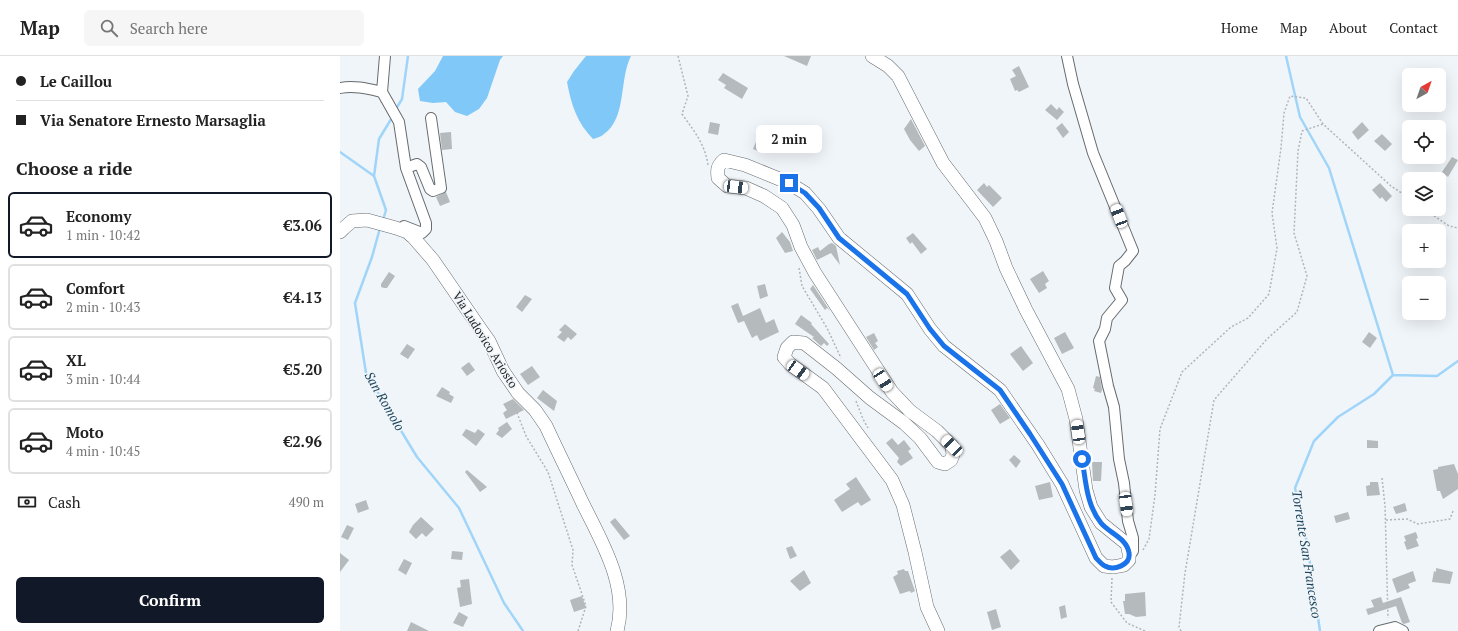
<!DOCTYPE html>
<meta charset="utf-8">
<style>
:root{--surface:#fff;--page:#f6f6f6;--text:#222;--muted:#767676;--line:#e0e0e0;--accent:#111827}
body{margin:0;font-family:"PT Serif",serif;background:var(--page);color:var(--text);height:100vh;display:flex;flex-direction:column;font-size:15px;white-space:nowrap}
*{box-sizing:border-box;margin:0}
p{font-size:13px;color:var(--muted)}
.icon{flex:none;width:22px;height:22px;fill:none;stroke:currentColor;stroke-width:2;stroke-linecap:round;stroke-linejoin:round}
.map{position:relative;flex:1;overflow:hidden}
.details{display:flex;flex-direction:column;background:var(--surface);width:340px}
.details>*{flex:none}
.top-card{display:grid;align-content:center;height:88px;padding:0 16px;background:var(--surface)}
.needle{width:26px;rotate:40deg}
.fabs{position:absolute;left:1062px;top:12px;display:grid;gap:8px}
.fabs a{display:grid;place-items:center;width:44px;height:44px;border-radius:6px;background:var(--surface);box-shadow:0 4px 16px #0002;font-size:20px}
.end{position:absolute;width:18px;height:18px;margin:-9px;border:5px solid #1a73e8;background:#fff;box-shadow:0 0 0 2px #fff}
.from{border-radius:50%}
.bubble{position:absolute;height:28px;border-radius:6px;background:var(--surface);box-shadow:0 4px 16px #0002;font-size:13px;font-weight:700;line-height:28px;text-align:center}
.car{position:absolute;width:12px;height:24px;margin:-12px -6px;border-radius:5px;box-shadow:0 0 3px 1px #0007;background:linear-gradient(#fff 24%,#345 0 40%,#fff 0 76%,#345 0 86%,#fff 0)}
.top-card b{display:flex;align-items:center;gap:14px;height:38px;font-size:15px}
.top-card b+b{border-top:1px solid var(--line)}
.top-card i{width:10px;height:10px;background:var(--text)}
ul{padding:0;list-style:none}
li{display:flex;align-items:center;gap:12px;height:66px;margin:0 8px 6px;padding:0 8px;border:2px solid var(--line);border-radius:6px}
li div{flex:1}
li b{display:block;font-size:15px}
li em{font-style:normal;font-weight:700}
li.selected{border-color:var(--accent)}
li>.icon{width:36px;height:36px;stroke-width:1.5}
h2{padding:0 16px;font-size:18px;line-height:48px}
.pay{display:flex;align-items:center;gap:10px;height:44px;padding:0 16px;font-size:15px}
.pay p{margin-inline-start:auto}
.primary-button{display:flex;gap:8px;margin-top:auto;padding:8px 16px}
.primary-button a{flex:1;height:46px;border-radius:6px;background:var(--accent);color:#fff;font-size:16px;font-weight:700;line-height:46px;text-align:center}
header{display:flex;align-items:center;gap:24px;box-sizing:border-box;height:56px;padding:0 20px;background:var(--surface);border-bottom:1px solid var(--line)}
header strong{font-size:19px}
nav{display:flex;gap:22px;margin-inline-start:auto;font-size:14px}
.search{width:280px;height:36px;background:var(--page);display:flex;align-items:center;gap:10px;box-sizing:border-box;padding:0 14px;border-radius:6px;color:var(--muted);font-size:15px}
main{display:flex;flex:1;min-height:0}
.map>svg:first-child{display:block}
</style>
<header>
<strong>Map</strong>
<div class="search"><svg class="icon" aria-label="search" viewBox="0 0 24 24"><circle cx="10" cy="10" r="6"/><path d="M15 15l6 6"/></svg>Search here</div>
<nav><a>Home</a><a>Map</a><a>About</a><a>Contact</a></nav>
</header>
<main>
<section class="details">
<div class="top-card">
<b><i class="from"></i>Le Caillou</b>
<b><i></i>Via Senatore Ernesto Marsaglia</b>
</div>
<h2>Choose a ride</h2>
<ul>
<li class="selected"><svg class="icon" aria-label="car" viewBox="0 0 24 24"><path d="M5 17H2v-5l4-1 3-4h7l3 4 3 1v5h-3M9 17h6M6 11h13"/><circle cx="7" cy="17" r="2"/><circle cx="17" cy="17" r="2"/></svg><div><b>Economy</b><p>1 min · 10:42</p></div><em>€3.06</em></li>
<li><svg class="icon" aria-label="car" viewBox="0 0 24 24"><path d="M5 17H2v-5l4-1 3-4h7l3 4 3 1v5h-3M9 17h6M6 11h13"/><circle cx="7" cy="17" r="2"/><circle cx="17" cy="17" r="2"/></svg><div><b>Comfort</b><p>2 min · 10:43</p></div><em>€4.13</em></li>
<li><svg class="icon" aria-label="car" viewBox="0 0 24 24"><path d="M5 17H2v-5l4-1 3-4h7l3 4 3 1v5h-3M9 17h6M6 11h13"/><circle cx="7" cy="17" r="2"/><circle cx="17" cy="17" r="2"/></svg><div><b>XL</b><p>3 min · 10:44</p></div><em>€5.20</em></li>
<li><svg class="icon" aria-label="car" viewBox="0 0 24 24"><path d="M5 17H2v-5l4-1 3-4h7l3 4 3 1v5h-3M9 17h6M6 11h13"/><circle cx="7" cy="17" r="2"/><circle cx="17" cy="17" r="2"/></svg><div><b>Moto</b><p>4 min · 10:45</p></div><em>€2.96</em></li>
</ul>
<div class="pay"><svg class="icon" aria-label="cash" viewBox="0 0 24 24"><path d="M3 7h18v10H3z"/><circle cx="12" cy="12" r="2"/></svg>Cash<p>490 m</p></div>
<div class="primary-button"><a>Confirm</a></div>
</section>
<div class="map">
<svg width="1118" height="575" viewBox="0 0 1118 575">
<rect width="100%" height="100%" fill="#f0f5f9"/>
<path fill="#80c8f8" d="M 103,0 L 163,0 L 160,4 L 147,42 L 139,53 L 127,60 L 115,56 L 106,46 L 93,47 L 80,45 L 78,33 L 95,15 Z
M 246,0 L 291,0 C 279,23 287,62 264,78 C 261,81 256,82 253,83 C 237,67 231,48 227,26 L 234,15 Z"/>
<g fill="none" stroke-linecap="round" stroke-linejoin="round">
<path stroke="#a0d5f9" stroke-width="2.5" d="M 946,0 L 960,61 L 989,112 L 1053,319
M 56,53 L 62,43 L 68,0
M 0,96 L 34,120
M 43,164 L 46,154 L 34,120 L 39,83 L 53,60
M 40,172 L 32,201 L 15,247 L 26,317 L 77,401 L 119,452 L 164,547 L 183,575
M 1053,319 L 1097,320 L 1118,305
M 980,575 L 967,487 L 955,432 L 974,385 L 998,361 L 1034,338 L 1053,319"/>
</g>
<path fill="#b5babd" d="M 444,0 L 471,0 L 467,10 Z
M 679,10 L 689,31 L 679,36 L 677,34 L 675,35 L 670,23 L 676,20 L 672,14 Z
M 383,17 L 408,32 L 402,43 L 384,32 L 386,29 L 378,24 Z
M 711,48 L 717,54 L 719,51 L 724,56 L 717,64 L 705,54 Z
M 571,63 L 585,90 L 579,95 L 570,84 L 564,73 Z
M 370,66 L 380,68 L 378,79 L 368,77 Z
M 1022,66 L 1029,74 L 1018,84 L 1012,76 Z
M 722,67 L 729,76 L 723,82 L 716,72 Z
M 111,76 L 112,93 L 102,94 L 100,77 Z
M 1042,78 L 1052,88 L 1045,95 L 1034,85 Z
M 416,86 L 426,90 L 423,97 L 413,93 Z
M 1112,101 L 1118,104 L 1108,121 L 1102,116 Z
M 644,127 L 647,131 L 649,129 L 662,142 L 653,151 L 637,134 Z
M 1040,127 L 1052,140 L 1046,146 L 1042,141 L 1040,143 L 1032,134 Z
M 106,136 L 110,146 L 100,150 L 96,141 Z
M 442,176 L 450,186 L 453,195 L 445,197 L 436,182 Z
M 573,177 L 587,193 L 581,198 L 572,186 L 570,188 L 566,182 Z
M 492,187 L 496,190 L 500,209 L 491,197 L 477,204 L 472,194 L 478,191 L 480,195 L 489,188 Z
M 703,215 L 709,225 L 705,228 L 707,232 L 699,237 L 690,223 Z
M 49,216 L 55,220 L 47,232 L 44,232 L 41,231 L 41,228 Z
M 425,228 L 428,240 L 420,243 L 417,230 Z
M 473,229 L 490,255 L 487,252 L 485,254 L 470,233 Z
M 185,239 L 192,243 L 182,256 L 176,251 Z
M 398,247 L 403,260 L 420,252 L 426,267 L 434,263 L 439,276 L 420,285 L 417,279 L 412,282 L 404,265 L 398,267 L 391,250 Z
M 461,259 L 472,267 L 471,268 L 489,288 L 487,290 L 484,287 L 481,290 L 472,282 L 474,281 L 455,268 Z
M 225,268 L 237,278 L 231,284 L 228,281 L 224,286 L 217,281 L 222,276 L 219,274 Z
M 725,276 L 734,292 L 722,298 L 714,282 Z
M 1029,276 L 1037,282 L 1030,292 L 1022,286 Z
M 534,277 L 538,285 L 535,287 L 538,291 L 534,294 L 526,281 Z
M 67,288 L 75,293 L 68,303 L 60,298 Z
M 681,290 L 693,307 L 683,315 L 670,298 Z
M 129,306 L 135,314 L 127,320 L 121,312 Z
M 192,310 L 200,321 L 188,329 L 180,318 Z
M 756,320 L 760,321 L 762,334 L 761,337 L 754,335 L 755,333 L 753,332 Z
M 102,331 L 110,336 L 109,338 L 114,341 L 111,347 L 96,340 Z
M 203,334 L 217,345 L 214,355 L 197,342 Z
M 173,343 L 184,354 L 166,363 L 163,357 L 167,354 L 163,348 Z
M 660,348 L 670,362 L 660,368 L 651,354 Z
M 167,366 L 172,373 L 162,382 L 156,378 L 159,374 L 158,372 Z
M 126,373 L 135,377 L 138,373 L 145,378 L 136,390 L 122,379 Z
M 552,382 L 558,389 L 564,384 L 571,393 L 568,395 L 573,402 L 561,410 L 557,406 L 559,402 L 546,387 Z
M 1027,384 L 1038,385 L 1038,392 L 1027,392 Z
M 674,399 L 681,405 L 676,412 L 669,404 Z
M 752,406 L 762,406 L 761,425 L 753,425 Z
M 1114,408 L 1118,418 L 1118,433 L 1103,443 L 1100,435 L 1097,435 L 1093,414 L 1098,413 L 1098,411 Z
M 127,414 L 147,431 L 140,436 L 125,416 Z
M 516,421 L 531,444 L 521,450 L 518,446 L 502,456 L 494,444 L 510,433 L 506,428 Z
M 710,426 L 713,441 L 699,444 L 695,430 Z
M 1030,426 L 1038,426 L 1040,439 L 1027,440 L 1026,430 L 1030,429 Z
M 26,444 L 29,453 L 18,457 L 15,448 Z
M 1065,447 L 1067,455 L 1056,458 L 1053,451 Z
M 1008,456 L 1010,463 L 996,467 L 994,460 Z
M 81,461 L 94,473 L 86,481 L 82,477 L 76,483 L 69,476 L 73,469 Z
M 275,462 L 290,480 L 284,484 L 270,466 Z
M 7,469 L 14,472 L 8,484 L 1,481 Z
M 1076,476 L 1078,482 L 1076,483 L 1079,490 L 1067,494 L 1064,486 L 1066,485 L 1064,480 Z
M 452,490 L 457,500 L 450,503 L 446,492 Z
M 670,493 L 680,505 L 671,514 L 660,501 Z
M 112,495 L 123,496 L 122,504 L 111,503 Z
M 0,497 L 9,504 L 0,516 Z
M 64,503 L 72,507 L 66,519 L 58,514 Z
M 1096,512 L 1113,516 L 1110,528 L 1092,526 L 1094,515 L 1096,516 Z
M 564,513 L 565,515 L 568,515 L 575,535 L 571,537 L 570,535 L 560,538 L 553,521 L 558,518 L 557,515 Z
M 464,514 L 471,527 L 460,535 L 450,525 Z
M 1073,515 L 1076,525 L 1068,528 L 1070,532 L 1057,537 L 1052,523 Z
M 129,523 L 132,548 L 120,551 L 117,532 L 121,531 L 120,524 Z
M 805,536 L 806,560 L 796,561 L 789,558 L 785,558 L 783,545 L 785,545 L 785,538 Z
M 242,540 L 246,552 L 234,556 L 230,544 Z
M 1041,541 L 1043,547 L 1061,541 L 1070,566 L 1064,568 L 1062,567 L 1056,550 L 1028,559 L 1026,553 L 1034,551 L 1031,544 Z
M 725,549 L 727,561 L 721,563 L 719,551 Z
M 656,553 L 661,571 L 652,574 L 647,556 Z
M 119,556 L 128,561 L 123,571 L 113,567 Z
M 71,566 L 89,575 L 67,575 Z"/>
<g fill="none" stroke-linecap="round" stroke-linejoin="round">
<defs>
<path id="minor" d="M 45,0 L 42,36 L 59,66 L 66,112 L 86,167 L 86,173 L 82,177 L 64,170
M 727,0 L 733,28 L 753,97 L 793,195 L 785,205 L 779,210 L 775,232 L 782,244 L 767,262 L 765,273 L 759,285 L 768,330 L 774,351 L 779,403 L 784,427 L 788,465 L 793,482 L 793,495 L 791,498
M 0,32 C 14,29 29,33 42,36
M 66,112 L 77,108 L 81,111 L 90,133 L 93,135 L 101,132 L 91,62
M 1039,575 L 1055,571 L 1063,575"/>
<path id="tertiary" d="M 532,0 L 548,10 L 558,20 L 603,107 L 645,162 L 656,185 L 666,212 L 686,254 L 728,333 L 736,363 L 746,434 L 751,451 L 761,467 L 787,488 L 789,497 L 789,504 L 784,509 L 773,511 L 764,510 L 756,502 L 722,428 L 698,389 L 660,334 L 604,290 L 590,273 L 567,238 L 499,182 L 479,153 L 465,137 L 449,127 L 432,120 L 405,109 L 384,104 C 377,110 377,114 378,122 L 387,130 L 406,132 L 424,140 L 442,152 L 453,169 L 461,191 L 475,217 L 552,336 L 570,355 L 597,375 L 612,390 L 613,399 L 611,404 L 605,408 L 598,406 L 580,382 L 564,367 L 530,342 L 496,312 L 464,287 L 453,286 L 447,292 L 444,301 L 450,308 L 483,332 L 552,424 L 563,449 L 575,496 L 587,551 L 598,575
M 0,176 L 4,172 L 12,165 L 27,164 L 56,172 L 67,176 L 73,181 L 93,204 L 139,271 L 149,285 L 163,315 L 178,337 L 195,354 L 206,370 C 218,396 231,422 243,448 C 262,486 289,531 277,575"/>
</defs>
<use href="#minor" stroke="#676b6e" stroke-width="12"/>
<use href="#tertiary" stroke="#676b6e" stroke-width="14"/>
<path stroke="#b1b5b8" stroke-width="1.5" stroke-dasharray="2 2" stroke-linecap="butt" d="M 338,0 L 348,40 L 342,58 C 354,75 365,88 368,109
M 1084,153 L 1109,170 L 1118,172
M 459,212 L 462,230 L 487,272 L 501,302
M 516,345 L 523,363 L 528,372
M 174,349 L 186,380 L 208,416 L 233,494 L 232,509 L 246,550 L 238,575
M 1042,422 L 1045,450 L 1048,562
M 1046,464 L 1067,463 L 1078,468 L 1110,463 L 1113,455
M 803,494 L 809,483 L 815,439 L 820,373 L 842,316 L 891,271 L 908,262 L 929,238 L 937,192 L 932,157 L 941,92 L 944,57 L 950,40 L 966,42 L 983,68 L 1051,130 L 1069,142
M 772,522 L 771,546 L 787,567 L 805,575
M 841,575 L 839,571 L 845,517 L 874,344 L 927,283 L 957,256 L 967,220 L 954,177 L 958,95 L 962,75 L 983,68"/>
<use href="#minor" stroke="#fff" stroke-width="10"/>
<use href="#tertiary" stroke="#fff" stroke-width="13"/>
</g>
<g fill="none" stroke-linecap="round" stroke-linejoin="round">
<path stroke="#1a73e8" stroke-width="5" d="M 449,127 L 465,137 L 479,152 L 499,182 L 567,238 L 590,273 L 604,290 L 660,334 L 690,378 L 722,428 L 756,502 C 758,504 762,509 765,510 C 774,515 791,509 789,497 C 787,482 769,477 761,467 C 746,448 746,425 742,403"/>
</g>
<g text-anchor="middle" stroke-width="3.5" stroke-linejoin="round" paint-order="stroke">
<g font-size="12" fill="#222425" stroke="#f0f5f9">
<text transform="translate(145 284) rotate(58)" y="4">Via Ludovico Ariosto</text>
</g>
<g font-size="13" font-style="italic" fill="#1c445c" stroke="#f0f5f9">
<text transform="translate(45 345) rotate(60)" y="5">San Romolo</text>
<text transform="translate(967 498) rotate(81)" y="5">Torrente San Francesco</text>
</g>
</g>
</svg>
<div class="fabs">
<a><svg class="needle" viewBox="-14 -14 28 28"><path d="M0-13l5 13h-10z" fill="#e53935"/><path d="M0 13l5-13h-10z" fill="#767676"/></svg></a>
<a><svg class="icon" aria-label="locate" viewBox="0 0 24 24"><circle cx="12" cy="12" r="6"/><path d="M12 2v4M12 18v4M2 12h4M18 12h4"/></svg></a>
<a><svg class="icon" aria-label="layers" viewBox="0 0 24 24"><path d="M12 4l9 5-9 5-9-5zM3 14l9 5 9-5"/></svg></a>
<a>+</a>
<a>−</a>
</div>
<i class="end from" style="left:742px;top:403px"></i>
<i class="end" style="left:449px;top:127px"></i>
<div class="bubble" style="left:416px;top:69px;width:66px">2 min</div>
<i class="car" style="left:396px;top:131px;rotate:97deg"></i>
<i class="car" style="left:779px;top:160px;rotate:339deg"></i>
<i class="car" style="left:458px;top:314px;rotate:125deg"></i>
<i class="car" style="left:543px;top:324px;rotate:147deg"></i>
<i class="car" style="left:738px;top:376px;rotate:352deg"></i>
<i class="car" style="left:612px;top:390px;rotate:315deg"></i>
<i class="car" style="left:786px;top:448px;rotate:173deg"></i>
</div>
</main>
